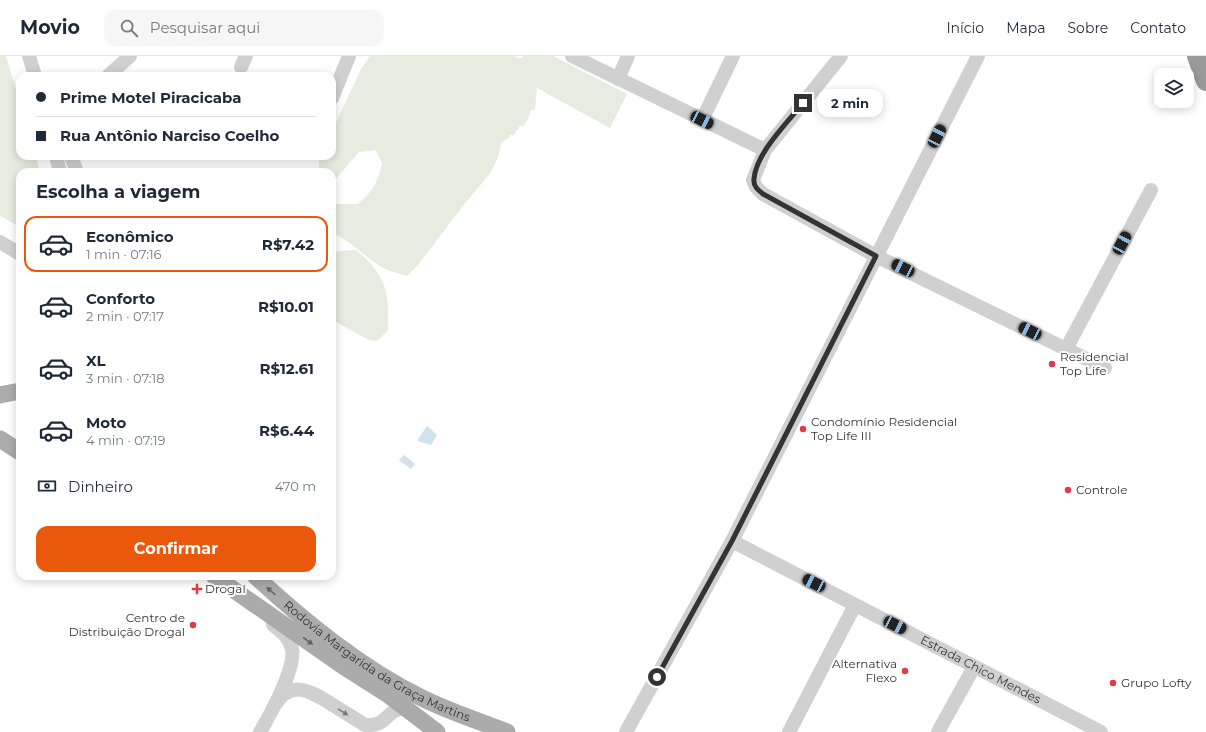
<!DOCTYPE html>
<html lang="pt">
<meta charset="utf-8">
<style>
:root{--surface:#fff;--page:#f6f6f7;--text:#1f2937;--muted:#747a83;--line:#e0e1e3;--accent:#ea580c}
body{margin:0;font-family:Montserrat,sans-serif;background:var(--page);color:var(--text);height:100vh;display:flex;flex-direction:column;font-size:15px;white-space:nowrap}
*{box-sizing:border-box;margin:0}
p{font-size:13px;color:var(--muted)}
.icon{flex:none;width:22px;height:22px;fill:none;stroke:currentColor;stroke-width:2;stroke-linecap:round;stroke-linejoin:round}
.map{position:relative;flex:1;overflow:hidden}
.drawer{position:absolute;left:16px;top:112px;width:320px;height:412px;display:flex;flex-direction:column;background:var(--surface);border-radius:12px;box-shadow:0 2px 10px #0003}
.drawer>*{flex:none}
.banner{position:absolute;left:16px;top:16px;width:320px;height:88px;border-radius:12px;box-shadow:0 2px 10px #0003;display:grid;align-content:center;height:88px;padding:0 20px;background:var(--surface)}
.fabs{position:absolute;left:1154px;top:12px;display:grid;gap:8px}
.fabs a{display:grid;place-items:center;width:40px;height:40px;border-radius:8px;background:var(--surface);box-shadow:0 2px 10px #0003;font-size:20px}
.end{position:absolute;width:18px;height:18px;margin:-9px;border:5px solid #333;background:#fff;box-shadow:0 0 0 2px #fff}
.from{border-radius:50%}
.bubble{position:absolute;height:28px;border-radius:12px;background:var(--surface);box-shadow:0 2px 10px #0003;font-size:13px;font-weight:700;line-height:28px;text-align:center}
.car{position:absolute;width:12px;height:24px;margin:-12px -6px;border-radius:5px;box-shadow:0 0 3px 1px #0007;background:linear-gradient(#222 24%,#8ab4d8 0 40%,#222 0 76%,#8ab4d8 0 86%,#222 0)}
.banner b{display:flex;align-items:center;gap:14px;height:38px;font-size:15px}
.banner b+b{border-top:1px solid var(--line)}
.banner i{width:10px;height:10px;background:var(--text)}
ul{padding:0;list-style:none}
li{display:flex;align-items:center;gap:12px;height:56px;margin:0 8px 6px;padding:0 12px;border:2px solid transparent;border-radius:12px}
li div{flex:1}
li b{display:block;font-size:15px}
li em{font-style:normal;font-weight:700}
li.current{border-color:var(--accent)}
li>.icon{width:36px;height:36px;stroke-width:1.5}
h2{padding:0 20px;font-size:18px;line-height:48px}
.pay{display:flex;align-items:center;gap:10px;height:44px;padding:0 20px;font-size:15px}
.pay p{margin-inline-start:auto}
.button{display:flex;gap:8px;margin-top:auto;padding:8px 20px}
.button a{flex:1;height:46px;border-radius:12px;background:var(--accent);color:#fff;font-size:16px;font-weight:700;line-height:46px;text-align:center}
header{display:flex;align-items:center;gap:24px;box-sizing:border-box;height:56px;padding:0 20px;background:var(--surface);border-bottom:1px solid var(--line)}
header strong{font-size:19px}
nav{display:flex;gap:22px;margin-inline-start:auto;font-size:14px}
.search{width:280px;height:36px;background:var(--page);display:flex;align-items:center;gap:10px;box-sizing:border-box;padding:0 14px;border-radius:12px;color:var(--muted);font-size:15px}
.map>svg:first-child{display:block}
</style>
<header>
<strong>Movio</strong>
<div class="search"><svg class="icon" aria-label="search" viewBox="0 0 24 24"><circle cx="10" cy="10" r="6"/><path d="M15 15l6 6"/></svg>Pesquisar aqui</div>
<nav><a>Início</a><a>Mapa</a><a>Sobre</a><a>Contato</a></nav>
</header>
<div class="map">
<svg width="1206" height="676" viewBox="0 0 1206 676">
<rect width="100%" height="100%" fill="#fff"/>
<path fill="#e6ecdf" d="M 0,0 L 6,0 L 20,47 L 20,100 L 36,100 L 40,116 L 20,116 L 20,171 L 0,160 Z
M 370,0 L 514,0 L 517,2 L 522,2 L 523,0 L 553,0 L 627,38 L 610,72 L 537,32 L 535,53 L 530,55 C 530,60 527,66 523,70 L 519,70 L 519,74 L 517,74 L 514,79 L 510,79 L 510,81 L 502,86 L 497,104 L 489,119 L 466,146 L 418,209 L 407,220 C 397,217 387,215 378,209 C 362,198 350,184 332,177 L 332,148 L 358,148 C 373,135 377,127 382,108 L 376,94 L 359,96 L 334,125 L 332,124 L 332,116 L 319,116 L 319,100 L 332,100 L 332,75 L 361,13 Z
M 356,194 C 387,220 389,236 388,274 L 377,285 L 369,284 L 334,265 L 332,265 L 332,198 L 338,195 Z"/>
<path fill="#cfe2ee" d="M 427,370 L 437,379 L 431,389 L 417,385 Z
M 404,399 L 415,408 L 411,413 L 399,404 Z"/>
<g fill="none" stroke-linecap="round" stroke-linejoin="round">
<g stroke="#d0d0d0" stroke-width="14">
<path d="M 29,0 L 35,20"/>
<path d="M 572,0 L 765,94"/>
<path d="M 841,0 L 765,94 L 753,124 L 756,131 L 763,138 L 876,200 L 1105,312"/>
<path d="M 241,11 L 246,0"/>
<path d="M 108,20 L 130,0"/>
<path d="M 618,23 L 628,0"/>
<path d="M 332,42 L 349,0"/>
<path d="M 702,64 L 733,0"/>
<path d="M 56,100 L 60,116"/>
<path d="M 71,100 L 77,116"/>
<path d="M 0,186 L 20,198"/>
<path d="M 1066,293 L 1151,134"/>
<path id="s1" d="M 732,485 L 1101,676"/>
<path d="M 275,649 C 292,622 312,636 333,649 C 344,656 354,662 365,669 C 389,671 384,653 406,652"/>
<path d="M 260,676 C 270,659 296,612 292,593 C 290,582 282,576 273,569"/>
<path d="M 626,676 L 732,485 L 978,0"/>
<path d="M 789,676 L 855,549"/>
<path d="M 938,676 L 974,611"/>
</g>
<g stroke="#ababab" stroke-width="17">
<path d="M 0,339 L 20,335"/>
<path d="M 0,383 L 20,396"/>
<path d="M 214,520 L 343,610 L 387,638 L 437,676"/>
<path id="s2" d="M 255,520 C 305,566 361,612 422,642 C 450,656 479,665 507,676"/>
</g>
<path stroke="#9a9a9a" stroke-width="20" d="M 1197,0 L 1206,25"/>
</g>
<defs><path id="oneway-solid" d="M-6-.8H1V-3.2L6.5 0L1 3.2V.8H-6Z"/></defs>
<g fill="#636363">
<use href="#oneway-solid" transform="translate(271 535) rotate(-138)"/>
<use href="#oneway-solid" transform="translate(308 585) rotate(36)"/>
</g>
<use fill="#7a7a7a" href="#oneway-solid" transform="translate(343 656) rotate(32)"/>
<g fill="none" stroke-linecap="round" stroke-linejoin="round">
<path stroke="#333" stroke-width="5" d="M 657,621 L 732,485 L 876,200 L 763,138 C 758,134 753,130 754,123 C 756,97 787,67 803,47"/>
</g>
<g fill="#e63946" stroke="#fff" stroke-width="1.5">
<circle cx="1052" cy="308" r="4"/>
<circle cx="803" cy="373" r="4"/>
<circle cx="1068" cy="434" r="4"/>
<path d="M195 527h4v4h4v4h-4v4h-4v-4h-4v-4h4z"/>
<circle cx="193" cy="569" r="4"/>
<circle cx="905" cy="615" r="4"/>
<circle cx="1113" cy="627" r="4"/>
</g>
<g text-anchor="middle" stroke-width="4" stroke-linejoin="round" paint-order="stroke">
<g font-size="12" fill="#333" stroke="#fff" text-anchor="start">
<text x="1060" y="305">Residencial<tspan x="1060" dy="14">Top Life</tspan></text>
<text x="811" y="370">Condomínio Residencial<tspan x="811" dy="14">Top Life III</tspan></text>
<text x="1076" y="438">Controle</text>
<text x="205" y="537">Drogal</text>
<text x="185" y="566" text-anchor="end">Centro de<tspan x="185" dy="14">Distribuição Drogal</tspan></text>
<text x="897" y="612" text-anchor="end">Alternativa<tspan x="897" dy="14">Flexo</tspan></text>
<text x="1121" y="631">Grupo Lofty</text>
</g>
<g font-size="12" fill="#333" stroke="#fff">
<text dy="4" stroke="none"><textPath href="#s2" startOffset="150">Rodovia Margarida da Graça Martins</textPath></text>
<text dy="4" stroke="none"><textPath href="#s1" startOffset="280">Estrada Chico Mendes</textPath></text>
</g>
</g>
</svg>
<div class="fabs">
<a><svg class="icon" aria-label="layers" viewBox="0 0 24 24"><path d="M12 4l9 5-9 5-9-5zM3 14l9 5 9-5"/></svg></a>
</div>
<i class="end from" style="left:657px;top:621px"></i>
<i class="end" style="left:803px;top:47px"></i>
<div class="bubble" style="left:817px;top:33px;width:66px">2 min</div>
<i class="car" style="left:702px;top:64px;rotate:116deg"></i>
<i class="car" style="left:937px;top:80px;rotate:27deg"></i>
<i class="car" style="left:1122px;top:187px;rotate:28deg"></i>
<i class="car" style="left:903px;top:212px;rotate:296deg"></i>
<i class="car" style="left:1030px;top:275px;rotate:297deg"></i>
<i class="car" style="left:814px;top:527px;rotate:297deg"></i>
<i class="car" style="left:895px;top:569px;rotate:117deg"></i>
<div class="banner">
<b><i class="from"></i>Prime Motel Piracicaba</b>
<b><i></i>Rua Antônio Narciso Coelho</b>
</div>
<section class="drawer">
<h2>Escolha a viagem</h2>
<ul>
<li class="current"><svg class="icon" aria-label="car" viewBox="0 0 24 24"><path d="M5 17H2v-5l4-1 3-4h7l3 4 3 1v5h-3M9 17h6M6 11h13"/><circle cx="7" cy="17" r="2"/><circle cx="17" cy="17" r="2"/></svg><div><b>Econômico</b><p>1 min · 07:16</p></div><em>R$7.42</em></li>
<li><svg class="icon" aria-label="car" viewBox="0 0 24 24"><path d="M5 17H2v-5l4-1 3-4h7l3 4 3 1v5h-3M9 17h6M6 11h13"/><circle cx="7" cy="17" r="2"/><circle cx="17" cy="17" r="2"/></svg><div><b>Conforto</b><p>2 min · 07:17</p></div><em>R$10.01</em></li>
<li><svg class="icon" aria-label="car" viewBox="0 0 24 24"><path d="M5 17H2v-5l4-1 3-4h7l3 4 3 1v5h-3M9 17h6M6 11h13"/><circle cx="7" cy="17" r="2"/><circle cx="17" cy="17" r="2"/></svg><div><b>XL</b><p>3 min · 07:18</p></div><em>R$12.61</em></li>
<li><svg class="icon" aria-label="car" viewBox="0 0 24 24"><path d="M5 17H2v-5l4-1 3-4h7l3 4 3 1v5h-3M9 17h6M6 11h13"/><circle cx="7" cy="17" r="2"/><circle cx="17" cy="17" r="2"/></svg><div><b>Moto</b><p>4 min · 07:19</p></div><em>R$6.44</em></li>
</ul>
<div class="pay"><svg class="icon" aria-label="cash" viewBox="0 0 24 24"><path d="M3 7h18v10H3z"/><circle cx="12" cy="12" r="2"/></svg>Dinheiro<p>470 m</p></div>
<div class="button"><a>Confirmar</a></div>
</section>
</div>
